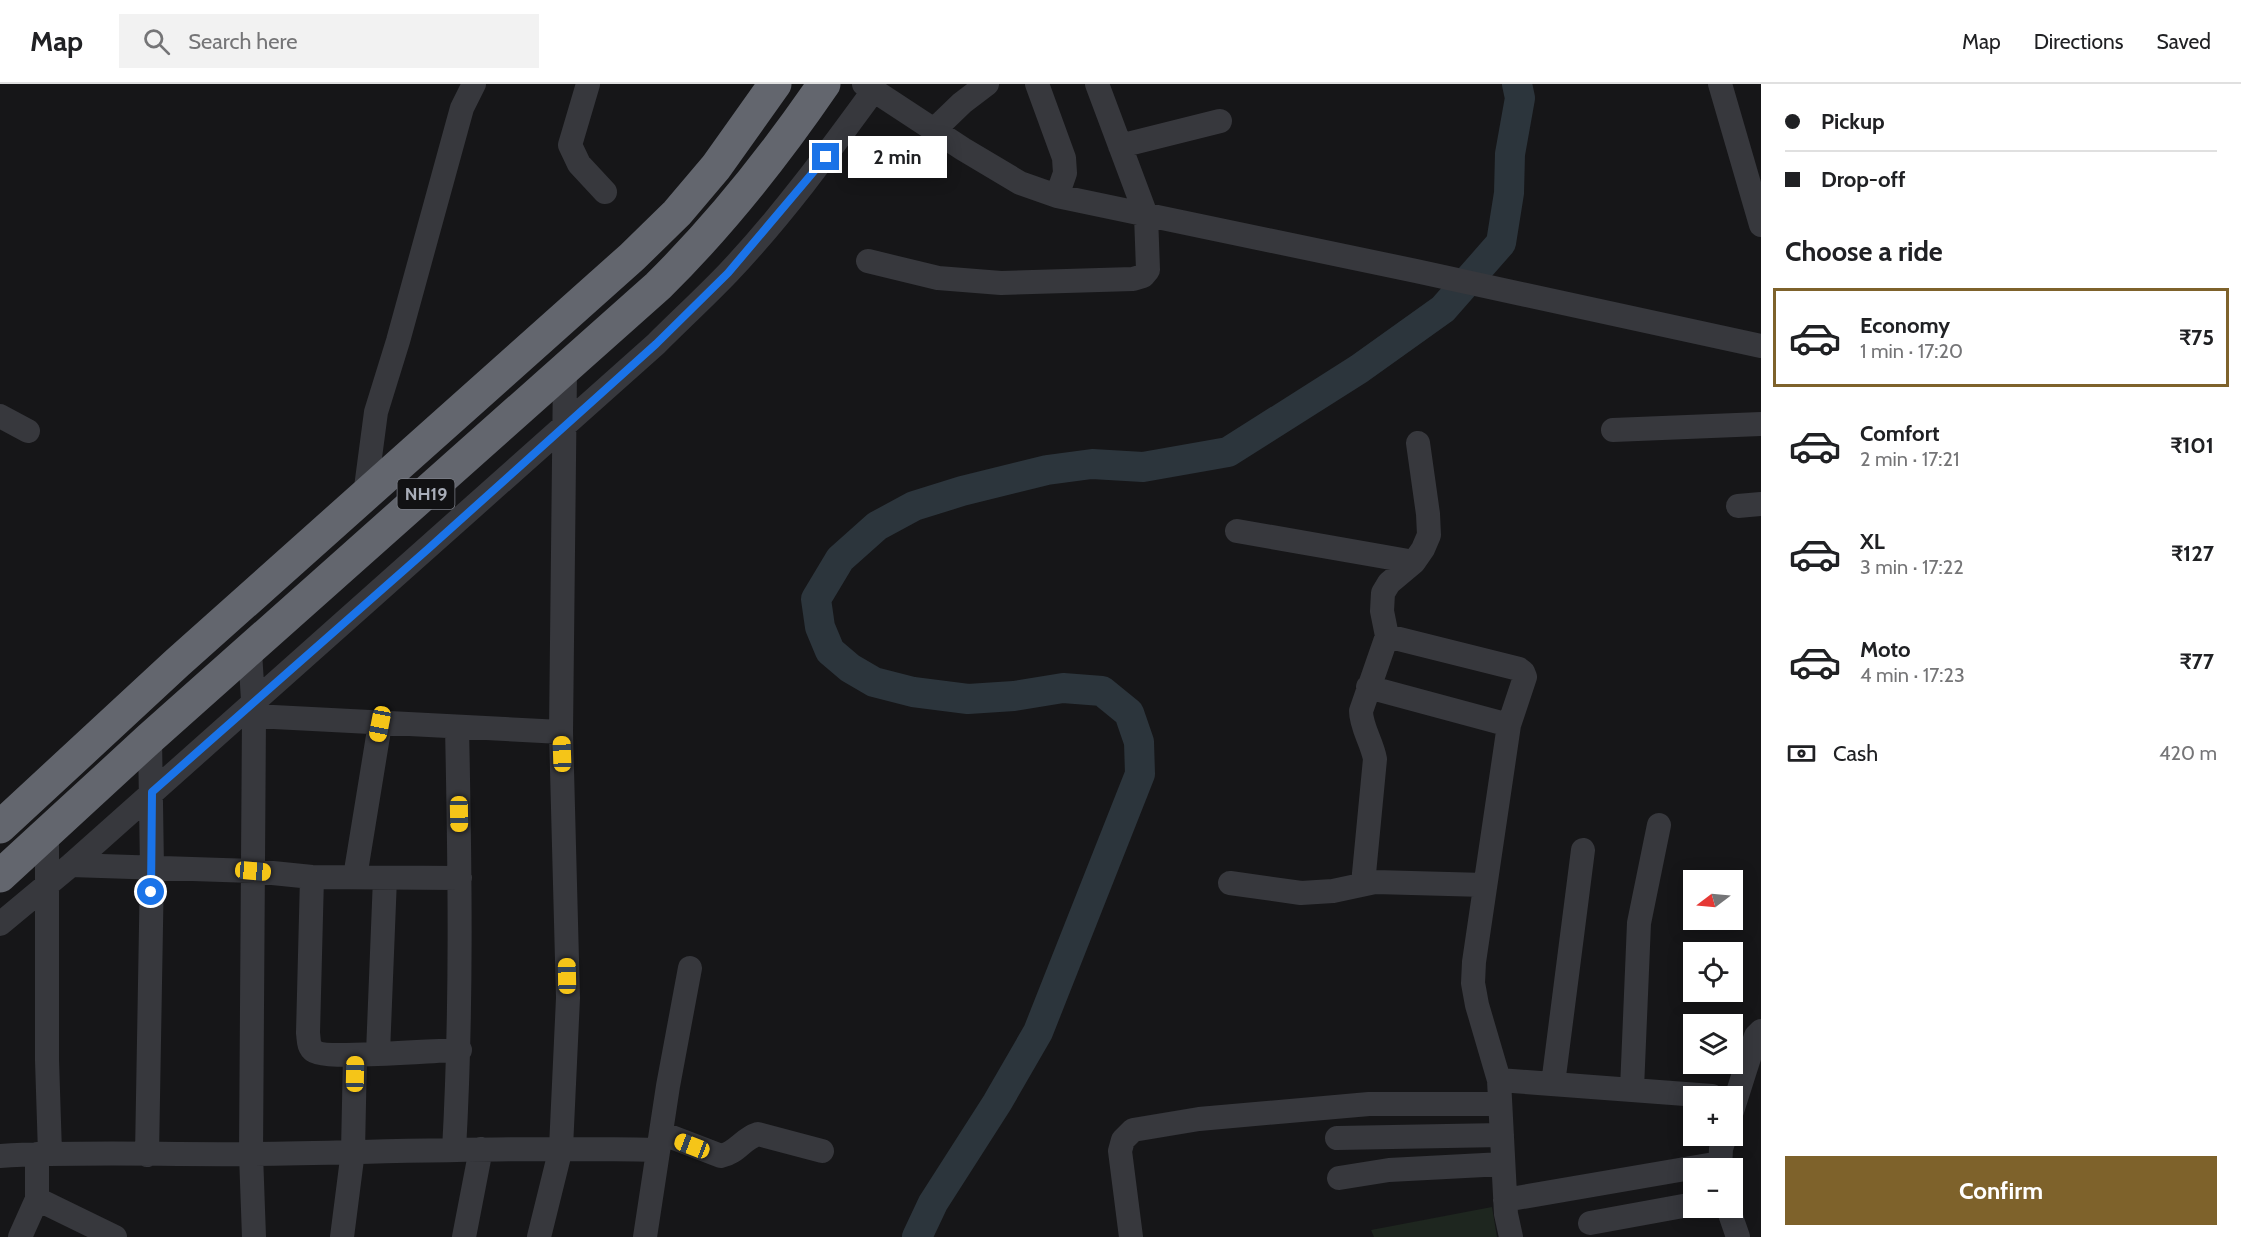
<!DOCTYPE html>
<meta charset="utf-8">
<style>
:root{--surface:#fff;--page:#f2f2f2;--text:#202124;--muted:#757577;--line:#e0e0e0;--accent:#7e622b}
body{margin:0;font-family:Cabin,sans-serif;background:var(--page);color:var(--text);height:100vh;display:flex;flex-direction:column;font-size:22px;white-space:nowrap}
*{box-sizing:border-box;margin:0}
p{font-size:20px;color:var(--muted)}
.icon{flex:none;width:33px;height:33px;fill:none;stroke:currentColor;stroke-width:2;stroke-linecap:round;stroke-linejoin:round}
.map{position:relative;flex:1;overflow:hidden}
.panel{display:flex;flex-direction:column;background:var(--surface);width:480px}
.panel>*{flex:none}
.hud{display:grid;align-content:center;height:132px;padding:0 24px;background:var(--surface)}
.needle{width:39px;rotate:254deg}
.fabs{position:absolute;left:1683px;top:786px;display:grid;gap:12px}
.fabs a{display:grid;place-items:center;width:60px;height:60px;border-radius:0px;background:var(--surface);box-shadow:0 3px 15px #0003;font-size:30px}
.end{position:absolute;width:27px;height:27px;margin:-14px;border:8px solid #1a73e8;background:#fff;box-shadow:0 0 0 3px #fff}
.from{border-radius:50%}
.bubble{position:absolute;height:42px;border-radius:0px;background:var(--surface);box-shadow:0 3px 15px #0003;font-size:20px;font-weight:700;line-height:42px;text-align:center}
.car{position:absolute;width:18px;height:36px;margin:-18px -9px;border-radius:8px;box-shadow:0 0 4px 2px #0007;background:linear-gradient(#f5c518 24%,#345 0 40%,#f5c518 0 76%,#345 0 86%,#f5c518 0)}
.hud b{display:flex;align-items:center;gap:21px;height:57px;font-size:22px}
.hud b+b{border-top:2px solid var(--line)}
.hud i{width:15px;height:15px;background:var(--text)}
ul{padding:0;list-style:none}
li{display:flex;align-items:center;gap:18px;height:99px;margin:0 12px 9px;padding:0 12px;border:3px solid transparent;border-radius:0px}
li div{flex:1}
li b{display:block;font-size:22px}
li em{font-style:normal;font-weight:700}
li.selected{border-color:var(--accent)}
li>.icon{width:54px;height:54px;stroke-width:1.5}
h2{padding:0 24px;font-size:27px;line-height:72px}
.pay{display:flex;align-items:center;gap:15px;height:66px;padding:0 24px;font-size:22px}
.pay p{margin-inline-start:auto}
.action{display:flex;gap:12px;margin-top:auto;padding:12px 24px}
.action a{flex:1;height:69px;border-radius:0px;background:var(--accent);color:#fff;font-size:24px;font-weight:700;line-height:69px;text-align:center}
header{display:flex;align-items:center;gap:36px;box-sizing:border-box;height:84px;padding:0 30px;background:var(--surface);border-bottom:2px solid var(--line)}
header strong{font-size:28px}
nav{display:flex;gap:33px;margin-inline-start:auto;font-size:21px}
.search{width:420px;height:54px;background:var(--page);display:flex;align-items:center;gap:15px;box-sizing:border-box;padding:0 21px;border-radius:0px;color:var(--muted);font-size:22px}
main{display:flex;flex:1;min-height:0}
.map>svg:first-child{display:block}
</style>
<header>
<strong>Map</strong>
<div class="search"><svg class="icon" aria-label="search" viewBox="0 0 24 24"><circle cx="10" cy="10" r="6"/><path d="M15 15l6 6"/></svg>Search here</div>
<nav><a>Map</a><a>Directions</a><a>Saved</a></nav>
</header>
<main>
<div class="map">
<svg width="1761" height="1153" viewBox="0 0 1761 1153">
<rect width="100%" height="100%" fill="#161618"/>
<path fill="#1e261f" d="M 1492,1123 L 1497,1153 L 1374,1153 L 1371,1146 Z"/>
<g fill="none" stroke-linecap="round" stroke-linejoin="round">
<path stroke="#2c353c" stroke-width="30" d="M 917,1153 L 933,1119 L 997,1019 L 1038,948 L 1140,690 L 1139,658 L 1129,629 L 1102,607 L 1063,604 L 1014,612 L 968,615 L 913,608 L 874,598 L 850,584 L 830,567 L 820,543 L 816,515 L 840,475 L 877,442 L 914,422 L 962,407 L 1047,386 L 1092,380 L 1143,383 L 1228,368 L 1359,285 L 1443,225 L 1501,159 L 1509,109 L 1510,70 L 1520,14 L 1517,0"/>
<path stroke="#37383d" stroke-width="24" d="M 588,0 L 570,61 L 579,80 L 605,108
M 864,0 L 963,65 L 1020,99 L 1057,112 L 1416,187 L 1761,262
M 1037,0 L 1064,74 L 1065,89 L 1057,112
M 1720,0 L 1761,141
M 934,46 L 962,19 L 987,0
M 1120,62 L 1220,37
M 868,177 L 938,194 L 1001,199 L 1133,195 L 1143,192 L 1148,186 L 1146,131 L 1097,0
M 0,332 L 28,347
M 1613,346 L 1761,340
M 365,411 L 376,328 L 398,257 L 462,24 L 474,0
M 1738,422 L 1761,420
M 1237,447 L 1414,478
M 1387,552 L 1519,585 L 1523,588 L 1525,593 L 1509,641 L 1474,878 L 1473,899 L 1477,921 L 1499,996 L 1506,1130 L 1511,1153
M 250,568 L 254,632 L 251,1070 L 254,1153
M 1368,603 L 1509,641
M 254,632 L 561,648
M 47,750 L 47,976 L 50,1069
M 71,781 L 253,787 L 312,793 L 460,794
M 312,793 L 308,949 C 309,956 308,963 314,967 C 325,976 438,966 460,966
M 355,793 L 380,640
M 1230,799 L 1301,809 L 1333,807 L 1375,798 L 1485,801
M 1363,800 L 1375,675 C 1372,658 1361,643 1361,627 L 1387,552 L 1382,527 L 1383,509 L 1389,499 L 1414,478 L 1423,465 L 1429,451 L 1428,430 L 1418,359
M 0,840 L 71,781 L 656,260 C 680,236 705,213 728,189 C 782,132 828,69 874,6
M 378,969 L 385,794
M 1499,996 L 1712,1012
M 1553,1000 L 1583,766
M 1632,1005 L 1639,839 L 1659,741
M 1732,1027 L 1756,952 L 1761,947
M 661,1049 L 721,1072 C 737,1069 742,1055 758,1050 L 822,1067
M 1337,1054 L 1502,1051
M 454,1066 C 462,924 460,785 457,643
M 147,1071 L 152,785 L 150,654
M 0,1072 C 83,1067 166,1071 250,1070 C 386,1068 522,1063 658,1066
M 1720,1084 L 1721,1065 L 1725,1052
M 1339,1094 L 1389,1086 L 1503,1080
M 37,1115 L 115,1153
M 1505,1116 L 1720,1079
M 1728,1124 L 1738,1153
M 1590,1139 L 1694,1120
M 20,1153 L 37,1115 L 37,1070
M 342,1153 L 353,1067 L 355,971
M 464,1153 L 481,1065
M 539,1153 L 561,1064 L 568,914 L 561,648 L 565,287
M 645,1153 L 668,1002 L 690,884
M 1131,1153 L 1120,1067 L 1123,1056 L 1133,1046 L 1199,1035 L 1369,1020 L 1500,1020"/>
<path stroke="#63666e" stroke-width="33" d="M 0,743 L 177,579 L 632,173 L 677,129 L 716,83 L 775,0
M 0,792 L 150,654 L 658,202 C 721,140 774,73 824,0"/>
</g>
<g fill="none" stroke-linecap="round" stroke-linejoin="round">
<path stroke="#1a73e8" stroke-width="8" d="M 151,808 L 152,708 L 428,465 L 656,260 L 728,189 L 826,73"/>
</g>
<g text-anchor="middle" stroke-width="5" stroke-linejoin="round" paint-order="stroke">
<rect fill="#111113" stroke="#7b7e86" stroke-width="1.5" x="397.5" y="395" width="57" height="30" rx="4.5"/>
<g font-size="18" font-weight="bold" fill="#a8adb8">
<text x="426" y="416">NH19</text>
</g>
</g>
</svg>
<div class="fabs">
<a><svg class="needle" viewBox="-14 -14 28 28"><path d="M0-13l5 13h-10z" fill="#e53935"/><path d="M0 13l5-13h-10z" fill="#757577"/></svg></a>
<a><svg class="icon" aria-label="locate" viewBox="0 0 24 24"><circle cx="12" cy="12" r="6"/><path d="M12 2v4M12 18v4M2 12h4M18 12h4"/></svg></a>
<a><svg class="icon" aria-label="layers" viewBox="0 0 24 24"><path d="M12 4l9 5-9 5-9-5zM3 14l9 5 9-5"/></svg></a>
<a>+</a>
<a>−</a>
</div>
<i class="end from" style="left:151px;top:808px"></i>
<i class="end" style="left:826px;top:73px"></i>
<div class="bubble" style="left:848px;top:52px;width:99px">2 min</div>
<i class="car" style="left:380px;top:640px;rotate:191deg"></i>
<i class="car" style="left:562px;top:670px;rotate:358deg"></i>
<i class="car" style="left:459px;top:730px;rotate:179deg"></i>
<i class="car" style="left:253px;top:787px;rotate:95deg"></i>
<i class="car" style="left:567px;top:892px;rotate:359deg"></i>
<i class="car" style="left:355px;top:990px;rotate:1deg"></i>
<i class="car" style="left:692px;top:1062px;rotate:291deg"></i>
</div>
<section class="panel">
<div class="hud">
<b><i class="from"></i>Pickup</b>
<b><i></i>Drop-off</b>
</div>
<h2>Choose a ride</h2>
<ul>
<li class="selected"><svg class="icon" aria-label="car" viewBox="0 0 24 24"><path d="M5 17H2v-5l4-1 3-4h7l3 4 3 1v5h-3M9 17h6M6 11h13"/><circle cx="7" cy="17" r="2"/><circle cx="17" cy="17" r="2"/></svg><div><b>Economy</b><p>1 min · 17:20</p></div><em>₹75</em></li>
<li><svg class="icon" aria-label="car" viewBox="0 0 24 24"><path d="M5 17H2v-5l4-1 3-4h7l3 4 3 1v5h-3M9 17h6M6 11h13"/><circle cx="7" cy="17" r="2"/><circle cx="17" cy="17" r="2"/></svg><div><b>Comfort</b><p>2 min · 17:21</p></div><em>₹101</em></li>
<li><svg class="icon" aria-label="car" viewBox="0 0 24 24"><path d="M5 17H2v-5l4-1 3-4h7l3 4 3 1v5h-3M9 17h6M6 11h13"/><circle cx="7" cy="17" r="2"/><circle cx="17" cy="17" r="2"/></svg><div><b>XL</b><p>3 min · 17:22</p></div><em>₹127</em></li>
<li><svg class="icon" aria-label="car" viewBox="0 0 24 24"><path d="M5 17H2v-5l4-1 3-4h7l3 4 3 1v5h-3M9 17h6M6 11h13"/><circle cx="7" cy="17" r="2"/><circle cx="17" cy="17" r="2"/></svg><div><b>Moto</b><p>4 min · 17:23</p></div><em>₹77</em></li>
</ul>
<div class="pay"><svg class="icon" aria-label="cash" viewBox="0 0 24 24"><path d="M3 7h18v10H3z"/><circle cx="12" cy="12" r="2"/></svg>Cash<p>420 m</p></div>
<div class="action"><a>Confirm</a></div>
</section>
</main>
